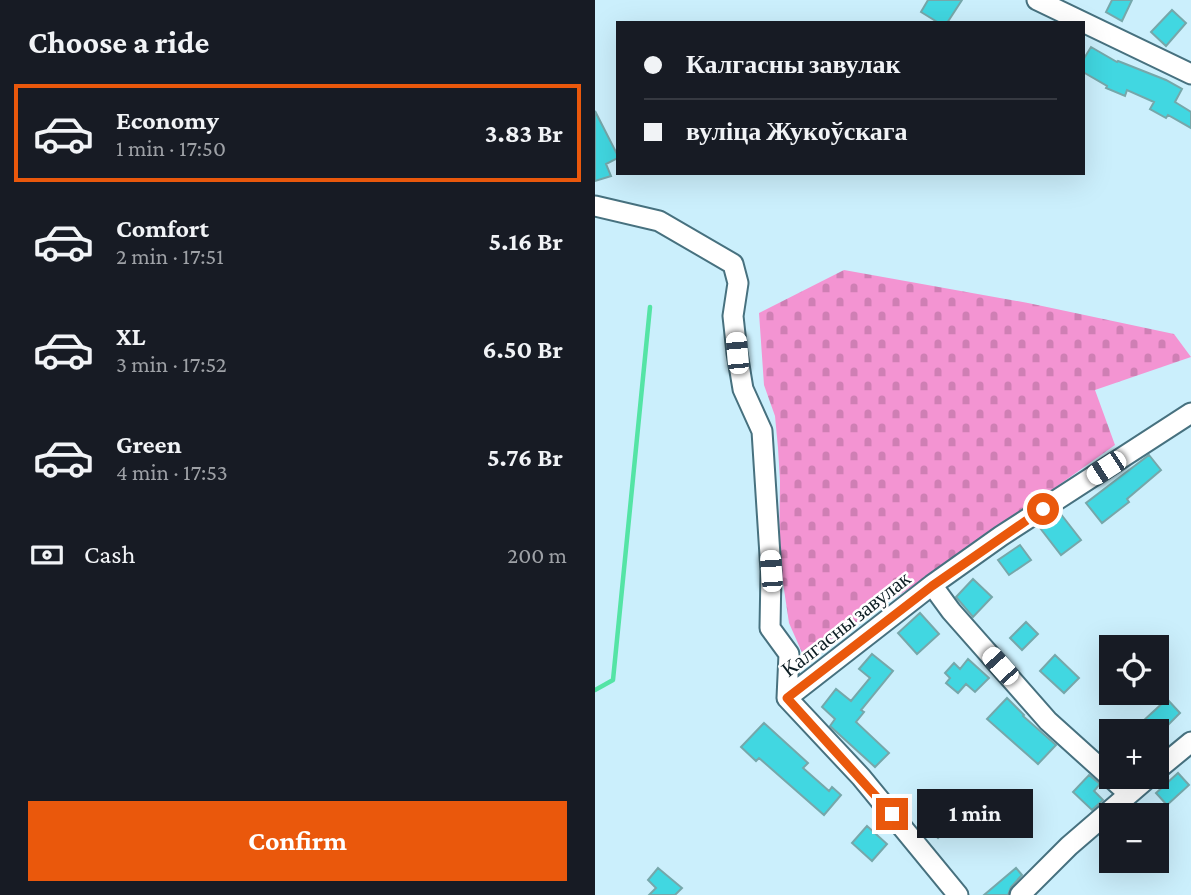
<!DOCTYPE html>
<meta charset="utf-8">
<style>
:root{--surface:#171b24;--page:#242831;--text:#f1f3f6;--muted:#9ea1a6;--line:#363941;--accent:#ea580c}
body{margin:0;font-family:"Crimson Pro",serif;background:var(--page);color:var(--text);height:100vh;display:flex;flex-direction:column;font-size:26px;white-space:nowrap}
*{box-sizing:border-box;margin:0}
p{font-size:23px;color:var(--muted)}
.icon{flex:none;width:38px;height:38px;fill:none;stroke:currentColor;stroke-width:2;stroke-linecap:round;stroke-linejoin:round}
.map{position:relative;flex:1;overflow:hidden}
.sheet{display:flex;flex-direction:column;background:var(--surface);width:595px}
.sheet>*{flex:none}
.top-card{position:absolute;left:21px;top:21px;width:469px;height:154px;border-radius:0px;box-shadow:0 7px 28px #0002;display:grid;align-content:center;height:154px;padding:0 28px;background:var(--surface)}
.tools{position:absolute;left:504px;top:635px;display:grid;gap:14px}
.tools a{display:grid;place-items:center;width:70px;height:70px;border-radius:0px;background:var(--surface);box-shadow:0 7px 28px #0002;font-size:35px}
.end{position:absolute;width:32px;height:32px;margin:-16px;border:9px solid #ea580c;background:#fff;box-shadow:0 0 0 4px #fff}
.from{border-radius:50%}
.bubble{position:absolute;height:49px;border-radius:0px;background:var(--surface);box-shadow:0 7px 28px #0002;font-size:23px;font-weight:700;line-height:49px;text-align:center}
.car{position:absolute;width:21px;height:42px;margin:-21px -10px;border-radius:9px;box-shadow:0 0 5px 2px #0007;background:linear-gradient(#fff 24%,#345 0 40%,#fff 0 76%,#345 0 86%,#fff 0)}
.top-card b{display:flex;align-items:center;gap:24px;height:66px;font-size:26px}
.top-card b+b{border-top:2px solid var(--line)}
.top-card i{width:18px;height:18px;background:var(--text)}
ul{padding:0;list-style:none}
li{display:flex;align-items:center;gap:21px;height:98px;margin:0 14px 10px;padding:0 14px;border:4px solid transparent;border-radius:0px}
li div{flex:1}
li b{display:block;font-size:26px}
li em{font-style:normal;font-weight:700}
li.selected{border-color:var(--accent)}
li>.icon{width:63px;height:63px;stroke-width:1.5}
h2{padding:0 28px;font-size:32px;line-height:84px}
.pay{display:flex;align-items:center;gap:18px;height:77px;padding:0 28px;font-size:26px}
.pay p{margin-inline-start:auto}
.action{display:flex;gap:14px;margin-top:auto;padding:14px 28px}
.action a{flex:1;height:80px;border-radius:0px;background:var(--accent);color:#fff;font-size:28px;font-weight:700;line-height:80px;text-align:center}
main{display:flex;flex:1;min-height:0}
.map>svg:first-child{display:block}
</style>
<main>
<section class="sheet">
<h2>Choose a ride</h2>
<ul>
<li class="selected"><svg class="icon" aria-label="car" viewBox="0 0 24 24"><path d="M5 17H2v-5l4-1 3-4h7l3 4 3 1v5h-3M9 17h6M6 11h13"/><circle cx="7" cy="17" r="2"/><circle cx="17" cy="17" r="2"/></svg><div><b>Economy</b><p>1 min · 17:50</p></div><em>3.83 Br</em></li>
<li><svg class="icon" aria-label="car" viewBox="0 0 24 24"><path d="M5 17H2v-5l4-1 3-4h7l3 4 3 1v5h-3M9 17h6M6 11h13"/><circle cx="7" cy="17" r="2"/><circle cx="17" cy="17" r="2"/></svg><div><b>Comfort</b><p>2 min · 17:51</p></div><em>5.16 Br</em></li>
<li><svg class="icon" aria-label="car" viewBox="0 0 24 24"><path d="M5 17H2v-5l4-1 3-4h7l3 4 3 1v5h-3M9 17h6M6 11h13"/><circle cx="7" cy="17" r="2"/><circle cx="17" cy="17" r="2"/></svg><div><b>XL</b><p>3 min · 17:52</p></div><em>6.50 Br</em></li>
<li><svg class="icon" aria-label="car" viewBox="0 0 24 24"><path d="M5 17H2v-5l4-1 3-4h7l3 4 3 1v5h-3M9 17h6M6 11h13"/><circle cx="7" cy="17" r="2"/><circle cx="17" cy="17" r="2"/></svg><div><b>Green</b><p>4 min · 17:53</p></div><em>5.76 Br</em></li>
</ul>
<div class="pay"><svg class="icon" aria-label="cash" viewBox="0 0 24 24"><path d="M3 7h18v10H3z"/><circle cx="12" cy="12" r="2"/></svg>Cash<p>200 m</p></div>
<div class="action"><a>Confirm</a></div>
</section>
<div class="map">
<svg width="596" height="895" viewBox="0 0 596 895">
<defs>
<pattern id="cemetery-stones" width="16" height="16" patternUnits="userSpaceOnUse" patternTransform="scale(1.75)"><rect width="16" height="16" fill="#f394d2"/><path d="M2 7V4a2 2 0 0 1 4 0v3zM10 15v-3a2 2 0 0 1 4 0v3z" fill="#cf7fb4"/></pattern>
</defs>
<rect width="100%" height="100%" fill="#cbeffc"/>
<path fill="url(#cemetery-stones)" d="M 249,270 L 433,303 L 579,334 L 596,357 L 500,390 L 520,445 L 370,552 L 209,657 L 194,623 L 184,556 L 185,481 L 183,448 L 180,416 L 169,385 L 164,313 Z"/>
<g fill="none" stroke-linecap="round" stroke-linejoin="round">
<path stroke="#54e4a5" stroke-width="4.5" d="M 0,690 L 18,680 L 55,307"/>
</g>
<path fill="#41d7e1" stroke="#76a7aa" stroke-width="2" d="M 333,0 L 367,0 L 352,23 L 344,23 L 326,12 Z
M 517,0 L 537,0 L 527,21 L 511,12 Z
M 577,10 L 591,23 L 571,46 L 556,32 Z
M 496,47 L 522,62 L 523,61 L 571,80 L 587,89 L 580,102 L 596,112 L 596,128 L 573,115 L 571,118 L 555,109 L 559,102 L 532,90 L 530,96 L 511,88 L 512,86 L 488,72 L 488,60 Z
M 0,111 L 23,156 L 23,158 L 11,164 L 16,176 L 0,181 Z
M 554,455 L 566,470 L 532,499 L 534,502 L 507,523 L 491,503 Z
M 465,513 L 486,540 L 466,555 L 445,528 Z
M 425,545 L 436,560 L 414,575 L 403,560 Z
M 378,579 L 397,597 L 378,617 L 361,597 Z
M 325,613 L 344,634 L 322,654 L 303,633 Z
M 431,622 L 443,634 L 427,650 L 415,638 Z
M 277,654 L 298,671 L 266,710 L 269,712 L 261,722 L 294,753 L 280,767 L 235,726 L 240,719 L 227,707 L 241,689 L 256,701 L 275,678 L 264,669 Z
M 460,655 L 484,678 L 469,693 L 445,671 Z
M 373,659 L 394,678 L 380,692 L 371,684 L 363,693 L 351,683 L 355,678 L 350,673 L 359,663 L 365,669 Z
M 412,698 L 429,715 L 428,716 L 461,745 L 443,764 L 392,719 Z
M 572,699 L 585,713 L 562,736 L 562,732 L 557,732 L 547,722 Z
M 169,723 L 213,763 L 208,768 L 234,791 L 237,787 L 246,795 L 229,815 L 164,758 L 161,761 L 146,747 Z
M 583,773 L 594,785 L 572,805 L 561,793 Z
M 494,775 L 505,784 L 499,791 L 508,800 L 497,810 L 478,792 Z
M 349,793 L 368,811 L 343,838 L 327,822 L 336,812 L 333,809 Z
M 272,826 L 292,844 L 277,861 L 257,843 Z
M 63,868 L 87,888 L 80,895 L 54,895 L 61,888 L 53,880 Z
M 421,868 L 427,875 L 416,887 L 413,895 L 389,895 Z"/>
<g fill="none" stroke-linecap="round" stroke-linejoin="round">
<defs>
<path id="minor" d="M 442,0 L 596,74
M 0,206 L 64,221 L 138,264 L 143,283 L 138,316 L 142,353 L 148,389 L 167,431 L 176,571 L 175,628 L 194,654 L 192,698
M 337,585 L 356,611 L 453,721 L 534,794
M 192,698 L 337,585 L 406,536 L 596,413
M 192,698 L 266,777 L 363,895
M 562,770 L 596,742
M 425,895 L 474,846 L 554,777"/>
</defs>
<use href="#minor" stroke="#47717f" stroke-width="23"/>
<use href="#minor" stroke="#fff" stroke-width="19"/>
</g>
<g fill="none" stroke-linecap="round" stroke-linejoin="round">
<path stroke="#ea580c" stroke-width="9" d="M 297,814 L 192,698 L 337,586 L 448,509"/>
</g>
<g text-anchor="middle" stroke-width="5" stroke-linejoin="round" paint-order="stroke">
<g font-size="21" fill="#0d1e24" stroke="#fff">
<text transform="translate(251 624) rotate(-38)" y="7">Калгасны завулак</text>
</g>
</g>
</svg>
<div class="tools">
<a><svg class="icon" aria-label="locate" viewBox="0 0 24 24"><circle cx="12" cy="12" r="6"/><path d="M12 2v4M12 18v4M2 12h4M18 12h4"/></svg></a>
<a>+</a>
<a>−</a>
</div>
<i class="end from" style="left:448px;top:509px"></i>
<i class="end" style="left:297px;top:814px"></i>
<div class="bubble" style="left:322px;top:789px;width:116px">1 min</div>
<i class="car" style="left:142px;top:353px;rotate:355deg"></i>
<i class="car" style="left:511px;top:468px;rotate:237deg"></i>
<i class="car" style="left:176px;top:571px;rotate:356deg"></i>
<i class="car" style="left:405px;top:666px;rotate:318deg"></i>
<div class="top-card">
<b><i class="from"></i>Калгасны завулак</b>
<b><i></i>вуліца Жукоўскага</b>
</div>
</div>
</main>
